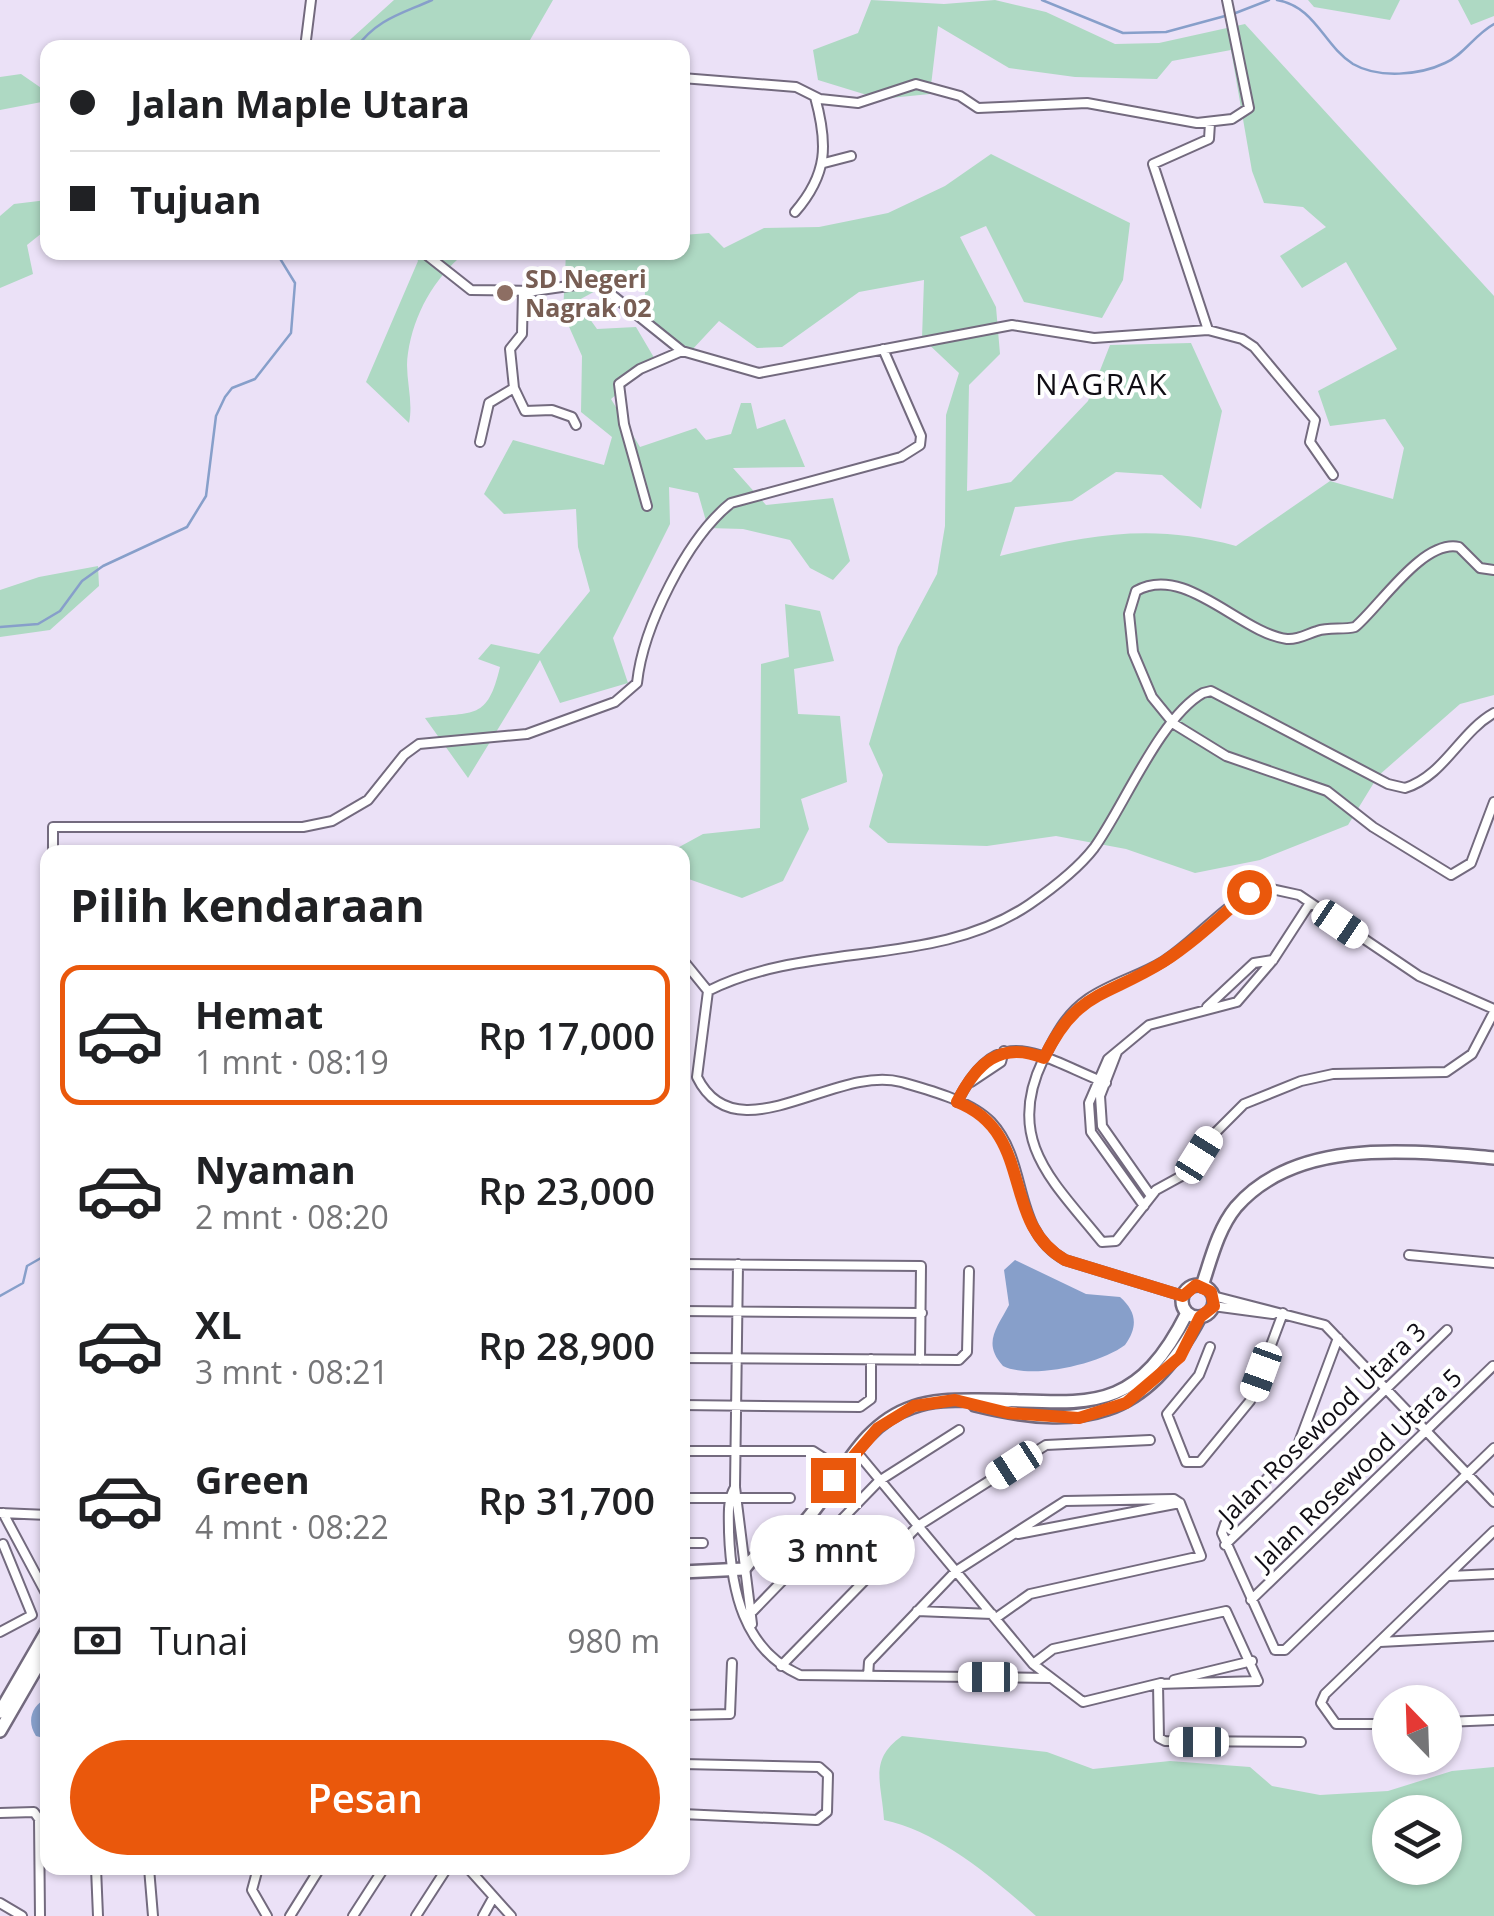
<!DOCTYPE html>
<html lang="id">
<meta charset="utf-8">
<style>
:root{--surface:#fff;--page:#f6f6f6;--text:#202124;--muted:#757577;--line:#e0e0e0;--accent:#ea580c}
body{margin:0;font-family:"Open Sans",sans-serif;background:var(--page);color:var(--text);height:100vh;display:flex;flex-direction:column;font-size:38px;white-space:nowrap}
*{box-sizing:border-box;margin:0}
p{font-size:32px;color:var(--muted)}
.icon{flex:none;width:55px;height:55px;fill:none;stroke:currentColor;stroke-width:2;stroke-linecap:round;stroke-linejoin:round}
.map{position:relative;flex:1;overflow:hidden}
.sheet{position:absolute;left:40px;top:845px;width:650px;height:1030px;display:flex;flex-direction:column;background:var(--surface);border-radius:20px;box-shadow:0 2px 8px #0004}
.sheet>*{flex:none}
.guide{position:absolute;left:40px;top:40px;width:650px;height:220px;border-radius:20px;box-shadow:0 2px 8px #0004;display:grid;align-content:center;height:220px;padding:0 30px;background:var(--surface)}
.needle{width:65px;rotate:337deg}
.buttons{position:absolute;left:1372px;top:1685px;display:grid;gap:20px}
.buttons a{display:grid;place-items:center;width:90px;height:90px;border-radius:50%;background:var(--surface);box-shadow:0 2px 8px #0004;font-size:50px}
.end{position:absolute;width:45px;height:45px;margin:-22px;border:12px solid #ea580c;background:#fff;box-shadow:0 0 0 5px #fff}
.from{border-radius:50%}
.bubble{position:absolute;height:70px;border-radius:35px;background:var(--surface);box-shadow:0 2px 8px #0004;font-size:32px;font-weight:600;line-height:70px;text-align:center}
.car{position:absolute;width:30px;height:60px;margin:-30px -15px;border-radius:12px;box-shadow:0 0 8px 2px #0007;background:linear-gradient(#fff 24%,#345 0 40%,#fff 0 76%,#345 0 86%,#fff 0)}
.guide b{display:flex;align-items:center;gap:35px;height:95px;font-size:38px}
.guide b+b{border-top:2px solid var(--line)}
.guide i{width:25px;height:25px;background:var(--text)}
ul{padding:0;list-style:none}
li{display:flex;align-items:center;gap:30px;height:140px;margin:0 20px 15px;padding:0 10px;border:5px solid transparent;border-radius:20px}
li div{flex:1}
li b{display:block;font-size:38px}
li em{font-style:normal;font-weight:600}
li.active{border-color:var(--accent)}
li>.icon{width:90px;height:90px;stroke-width:1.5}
h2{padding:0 30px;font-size:45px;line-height:120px}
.pay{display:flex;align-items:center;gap:25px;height:110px;padding:0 30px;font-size:38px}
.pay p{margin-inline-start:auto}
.primary-button{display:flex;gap:20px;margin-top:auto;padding:20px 30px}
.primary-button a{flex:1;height:115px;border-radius:60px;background:var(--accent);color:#fff;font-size:40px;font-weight:600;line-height:115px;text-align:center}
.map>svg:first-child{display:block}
</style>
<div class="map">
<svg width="1494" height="1916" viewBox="0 0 1494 1916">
<rect width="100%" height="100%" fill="#ebe1f7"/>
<path fill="#aed9c3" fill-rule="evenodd" d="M 394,0 L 553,0 L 526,47 L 342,47 Z
M 871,0 L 944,4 L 995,0 L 1046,12 L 1115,44 L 1159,43 L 1245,24 L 1494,296 L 1494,695 L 1460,704 L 1378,776 L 1348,825 L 1260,860 L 1195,873 L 1126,849 L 1056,836 L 987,846 L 888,843 L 869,827 L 883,775 L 869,744 L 898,647 L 937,574 L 945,526 L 946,415 L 959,373 L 922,338 L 924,280 L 859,292 L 782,347 L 757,348 L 719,321 L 690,352 L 680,355 L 643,319 L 646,279 L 625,275 L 577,301 L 597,329 L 636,327 L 656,361 L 611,399 L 640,447 L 696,428 L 706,440 L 731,434 L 741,403 L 751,403 L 757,429 L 785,419 L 805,467 L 733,468 L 766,505 L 833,498 L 850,561 L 833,580 L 810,568 L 790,540 L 743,529 L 708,528 L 698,493 L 669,487 L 670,524 L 613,638 L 628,683 L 560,703 L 540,660 L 468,778 L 425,718 C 475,711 487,721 500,667 L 478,659 L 491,644 L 539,654 L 590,591 L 578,547 L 576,509 L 504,514 L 484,494 L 513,440 L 604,465 L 612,437 L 581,412 L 582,356 L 563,313 L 566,253 L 682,252 L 683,235 L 709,233 L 724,248 L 764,228 L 819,227 L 888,213 L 945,186 L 991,154 L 1130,223 L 1123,280 L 1102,318 L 1024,302 L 986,226 L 960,237 L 996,307 L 1000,354 L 969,385 L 967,491 L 1011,482 L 1088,401 L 1110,345 L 1191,343 L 1222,411 L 1201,509 L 1162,475 L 1116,472 L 1072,501 L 1015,507 L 1000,556 C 1086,536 1149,522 1236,546 L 1330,481 L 1393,499 L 1404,448 L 1385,419 L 1330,426 L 1318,391 L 1397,349 L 1346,262 L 1302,288 L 1280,256 L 1326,227 L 1303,207 L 1264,203 L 1252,171 L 1231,50 L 1172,61 L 1157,79 L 1075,77 L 1009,68 L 938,26 L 930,94 L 880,99 L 818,80 L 813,50 L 858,33 Z
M 1308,0 L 1400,0 L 1390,20 L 1314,7 Z
M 1458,0 L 1494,0 L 1494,16 L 1471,25 Z
M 21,74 L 47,92 L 47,101 L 0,110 L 0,77 Z
M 47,200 L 47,229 L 27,245 L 33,274 L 0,288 L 0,216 L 14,204 Z
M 414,253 L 465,253 C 435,277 414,313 408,353 C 404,376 414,399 409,423 L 366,382 L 418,261 Z
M 98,566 L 99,586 L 50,630 L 0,637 L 0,590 L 39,577 Z
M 785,604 L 820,611 L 834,661 L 794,669 L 798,714 L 840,716 L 847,782 L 801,799 L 809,829 L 783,881 L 742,898 L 683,877 L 682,852 L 670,852 L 703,834 L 760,828 L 761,664 L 789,657 Z
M 902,1736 L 1047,1752 L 1093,1769 L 1170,1761 L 1250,1767 L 1272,1786 L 1320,1795 L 1388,1791 L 1452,1771 L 1494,1767 L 1494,1916 L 1036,1916 C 993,1878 940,1832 884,1820 C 882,1783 868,1760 902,1736 ZM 1390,1812 L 1445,1812 L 1445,1868 L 1390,1868 Z"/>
<path fill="#879fca" d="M 1015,1260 L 1086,1294 L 1120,1297 C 1137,1312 1138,1327 1125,1345 C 1100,1364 1031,1380 1003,1366 C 982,1343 997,1328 1009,1305 L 1004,1270 Z
M 47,1698 L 48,1698 L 47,1739 L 36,1736 C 26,1721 32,1705 47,1698 Z"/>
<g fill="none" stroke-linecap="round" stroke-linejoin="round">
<path stroke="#879fca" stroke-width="2.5" d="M 1042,0 L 1123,33 L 1166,32 L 1225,16
M 1277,0 C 1316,7 1323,45 1353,64 C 1379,79 1420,75 1445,63 C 1464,55 1475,34 1494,24
M 1233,14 L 1269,0
M 356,48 C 377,19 401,14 432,0
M 0,627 L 38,624 L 60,611 L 82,581 L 103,566 L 187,527 L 206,496 L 216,416 L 225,397 L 232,388 L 255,379 L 291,333 L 295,283 L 276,252
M 0,1296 L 23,1283 L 27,1266 L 48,1254"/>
<defs>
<path id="street" d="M 305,48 L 311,0
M 682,78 L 796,87 L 820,99 L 858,103 L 916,84 L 960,96 L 978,108 L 1087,103 L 1197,123 L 1232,119 L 1249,108 L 1227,0
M 824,163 L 851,156
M 795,212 C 828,174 828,144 815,97
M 423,252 L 471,290 L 534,291 L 596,282 L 682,351 L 759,373 L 1012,325 L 1094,338 L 1208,330 L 1242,339 L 1254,347 L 1315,420 L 1310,442 L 1333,475
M 1208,330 L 1153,164 L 1209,139 L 1210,123
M 514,388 L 525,411 L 552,410 L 572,417 L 576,425
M 480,442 L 489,403 L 514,388 L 510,349 L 522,334 L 523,291
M 647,506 L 624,424 L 619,384 L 640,369 L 682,351
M 1494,570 L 1480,568 L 1459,547 C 1423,539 1380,606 1355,627 C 1343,630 1329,627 1317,631 C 1307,634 1298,640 1287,639 C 1240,633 1185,563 1136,591 L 1129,614 L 1133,652 L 1152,697 L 1174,724 L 1226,756 L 1327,791 L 1373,827 L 1451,875 L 1471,863 L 1494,802
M 53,852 L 53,827 L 303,827 L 332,821 L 368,800 L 404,755 L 419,744 L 527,734 L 615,702 L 637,683 C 643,627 687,538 731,503 L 901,457 L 920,445 L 921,436 L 883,349
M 682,959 L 708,991 L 697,1077 C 736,1157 836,1064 901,1082 C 929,1090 971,1101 991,1122 C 1030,1164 1011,1230 1065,1260 L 1183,1296
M 708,991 C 809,940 935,969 1030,904 C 1053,888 1077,870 1094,848 C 1122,810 1160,717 1203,693 L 1211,691 L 1388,784 L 1405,788 C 1444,776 1460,732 1494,713
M 1207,1007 L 1254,963 L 1273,960
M 1494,1009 L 1419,976 L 1299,895 L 1262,887 C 1225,903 1198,939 1164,961 C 1140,976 1111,983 1088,999 C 1065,1015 1055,1036 1043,1060 C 1004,1141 1054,1182 1102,1242 L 1116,1241 L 1156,1190 L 1187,1173 L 1211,1137 L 1244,1104 L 1301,1081 L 1333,1074 L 1446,1072 L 1472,1054 L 1494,1012
M 1117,1052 L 1100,1096 L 1102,1126 L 1151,1196
M 971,1082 L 1001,1062 L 1004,1051
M 957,1102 C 999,1019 1038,1056 1106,1083
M 1144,1206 L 1091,1132 L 1089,1103 L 1108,1059 L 1149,1025 L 1237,1002 L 1273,960 L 1310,903
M 1409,1255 L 1494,1263
M 682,1264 L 921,1266 L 920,1360
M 738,1264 L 735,1487 L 752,1624
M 1213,1296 L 1325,1325 L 1494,1502
M 1213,1306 L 1273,1314
M 682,1311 L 922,1313
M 1338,1338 L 1298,1445 L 1225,1524 L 1222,1533 L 1275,1650 L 1285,1650 L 1494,1448
M 1210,1347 L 1199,1375 L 1167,1414 L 1186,1462 L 1200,1462 L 1250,1401 L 1283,1313
M 682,1358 L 959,1360 L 967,1352 L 969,1271
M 682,1405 L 860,1407 L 871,1399 L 871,1359
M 855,1450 L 1033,1664 L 1083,1702 L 1161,1683
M 682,1451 L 813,1451 L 841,1469
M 735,1487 C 727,1501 729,1515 729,1532 C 731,1589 743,1650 800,1675 L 1050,1678
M 682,1498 L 790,1498
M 0,1513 L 48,1515
M 3,1513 L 48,1597
M 1018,1534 L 1180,1503
M 682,1543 L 703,1543
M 1225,1545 L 1447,1330
M 1449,1576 L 1494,1574
M 1251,1600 L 1493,1366
M 753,1611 L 879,1481 L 959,1430
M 917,1611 L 992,1614
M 996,1618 L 1030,1594 L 1201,1556 L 1180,1503
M 0,1632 L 32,1615 L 3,1544
M 1380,1642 L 1494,1636
M 1033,1664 L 1053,1649 L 1226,1611 L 1258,1681 L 1158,1684 L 1159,1738 L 1165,1741 L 1301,1742
M 781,1666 L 918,1526 L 1046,1445 L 1150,1440
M 868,1676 L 869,1662 L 956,1571 L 1065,1501 L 1174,1499 L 1180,1503
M 1174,1680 L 1252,1661
M 682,1715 L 730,1714 L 732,1663
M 1445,1722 L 1494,1720
M 1390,1724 L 1336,1724 L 1321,1703 L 1325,1694 L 1494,1531
M 682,1764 L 819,1767 L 828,1775 L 827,1812 L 817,1820 L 682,1814
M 0,1813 L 34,1812 L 39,1819 L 40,1916
M 96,1868 L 98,1916
M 149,1868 L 153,1916
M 258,1868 L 252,1890 L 267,1916
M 468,1868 L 511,1916
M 0,1903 L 22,1916
M 290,1916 L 320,1868
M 353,1916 L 384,1868
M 416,1916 L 447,1868
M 483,1916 L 493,1898"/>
<path id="secondary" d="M1182 1301a16 16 0 1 1 32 0a16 16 0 1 1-32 0Z
M 1202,1286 C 1211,1259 1218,1229 1236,1207 C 1297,1137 1410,1151 1494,1158
M 975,1405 C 1082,1431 1146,1419 1200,1317
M 682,1572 L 744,1569 C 758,1549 781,1545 799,1528 C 838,1489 855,1426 913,1407 C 932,1400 953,1400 973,1400 C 1078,1399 1131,1425 1187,1313
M 0,1712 L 48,1629
M 0,1731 L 48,1648"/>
</defs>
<use href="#street" stroke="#736a7e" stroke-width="12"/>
<use href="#secondary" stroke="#736a7e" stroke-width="16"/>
<use href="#street" stroke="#fff" stroke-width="8"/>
<use href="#secondary" stroke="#fff" stroke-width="11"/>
</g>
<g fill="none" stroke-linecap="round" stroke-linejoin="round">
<path stroke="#ea580c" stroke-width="12" d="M 833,1480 L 878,1428 L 914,1406 L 955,1400 L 1008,1413 L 1079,1418 L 1126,1403 L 1180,1357 L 1200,1317 L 1214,1306 L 1211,1292 L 1196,1285 L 1183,1296 L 1065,1260 C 999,1222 1036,1133 957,1102 C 976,1064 1000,1040 1044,1058 C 1077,990 1105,998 1163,962 C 1194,942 1221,916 1249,892"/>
</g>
<circle fill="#8d6e63" stroke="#fff" stroke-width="4" cx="505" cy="293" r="10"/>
<g text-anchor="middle" stroke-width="8" stroke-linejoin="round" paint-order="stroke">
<g font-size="25" font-weight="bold" fill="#785e54" stroke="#fff" text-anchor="start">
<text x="525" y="288">SD Negeri<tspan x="525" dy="29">Nagrak 02</tspan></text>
</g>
<g font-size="25" fill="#100d14" stroke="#fff">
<text transform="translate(1322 1423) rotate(-44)" y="9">Jalan Rosewood Utara 3</text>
<text transform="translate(1358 1469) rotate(-44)" y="9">Jalan Rosewood Utara 5</text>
</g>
<g font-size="30" letter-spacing="2.5" fill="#100d14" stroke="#fff">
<text x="1102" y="395">NAGRAK</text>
</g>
</g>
</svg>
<div class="buttons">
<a><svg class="needle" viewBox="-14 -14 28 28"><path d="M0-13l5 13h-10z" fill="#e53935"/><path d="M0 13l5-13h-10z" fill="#757577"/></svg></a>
<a><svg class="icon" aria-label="layers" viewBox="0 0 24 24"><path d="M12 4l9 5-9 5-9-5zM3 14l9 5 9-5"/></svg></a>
</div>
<i class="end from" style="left:1249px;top:892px"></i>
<i class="end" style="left:833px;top:1480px"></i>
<div class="bubble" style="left:750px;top:1515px;width:165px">3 mnt</div>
<i class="car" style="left:1340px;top:924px;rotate:124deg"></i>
<i class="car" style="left:1199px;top:1155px;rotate:32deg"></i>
<i class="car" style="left:1261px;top:1372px;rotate:200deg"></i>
<i class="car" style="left:1014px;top:1465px;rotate:237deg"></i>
<i class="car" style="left:988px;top:1677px;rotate:270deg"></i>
<i class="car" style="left:1199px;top:1742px;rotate:270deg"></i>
<div class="guide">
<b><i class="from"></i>Jalan Maple Utara</b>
<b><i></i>Tujuan</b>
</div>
<section class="sheet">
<h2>Pilih kendaraan</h2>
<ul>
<li class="active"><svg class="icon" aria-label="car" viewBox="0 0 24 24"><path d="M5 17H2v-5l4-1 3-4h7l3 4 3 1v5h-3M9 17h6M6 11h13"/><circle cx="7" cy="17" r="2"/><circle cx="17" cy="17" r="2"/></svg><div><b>Hemat</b><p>1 mnt · 08:19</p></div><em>Rp 17,000</em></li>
<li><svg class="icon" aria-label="car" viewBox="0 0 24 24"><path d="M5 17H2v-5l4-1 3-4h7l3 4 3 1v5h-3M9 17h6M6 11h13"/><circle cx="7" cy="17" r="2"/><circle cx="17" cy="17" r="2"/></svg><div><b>Nyaman</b><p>2 mnt · 08:20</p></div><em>Rp 23,000</em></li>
<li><svg class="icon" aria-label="car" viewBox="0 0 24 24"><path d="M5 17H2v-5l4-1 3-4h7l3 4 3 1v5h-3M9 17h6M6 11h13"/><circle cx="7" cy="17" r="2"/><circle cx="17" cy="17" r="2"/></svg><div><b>XL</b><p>3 mnt · 08:21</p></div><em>Rp 28,900</em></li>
<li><svg class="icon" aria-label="car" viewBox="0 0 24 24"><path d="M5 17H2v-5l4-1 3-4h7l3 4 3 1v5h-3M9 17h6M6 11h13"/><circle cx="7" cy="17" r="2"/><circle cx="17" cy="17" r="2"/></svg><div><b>Green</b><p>4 mnt · 08:22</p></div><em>Rp 31,700</em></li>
</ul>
<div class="pay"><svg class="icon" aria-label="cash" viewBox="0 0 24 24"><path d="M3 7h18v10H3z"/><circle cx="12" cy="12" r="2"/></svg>Tunai<p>980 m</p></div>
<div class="primary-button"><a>Pesan</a></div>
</section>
</div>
